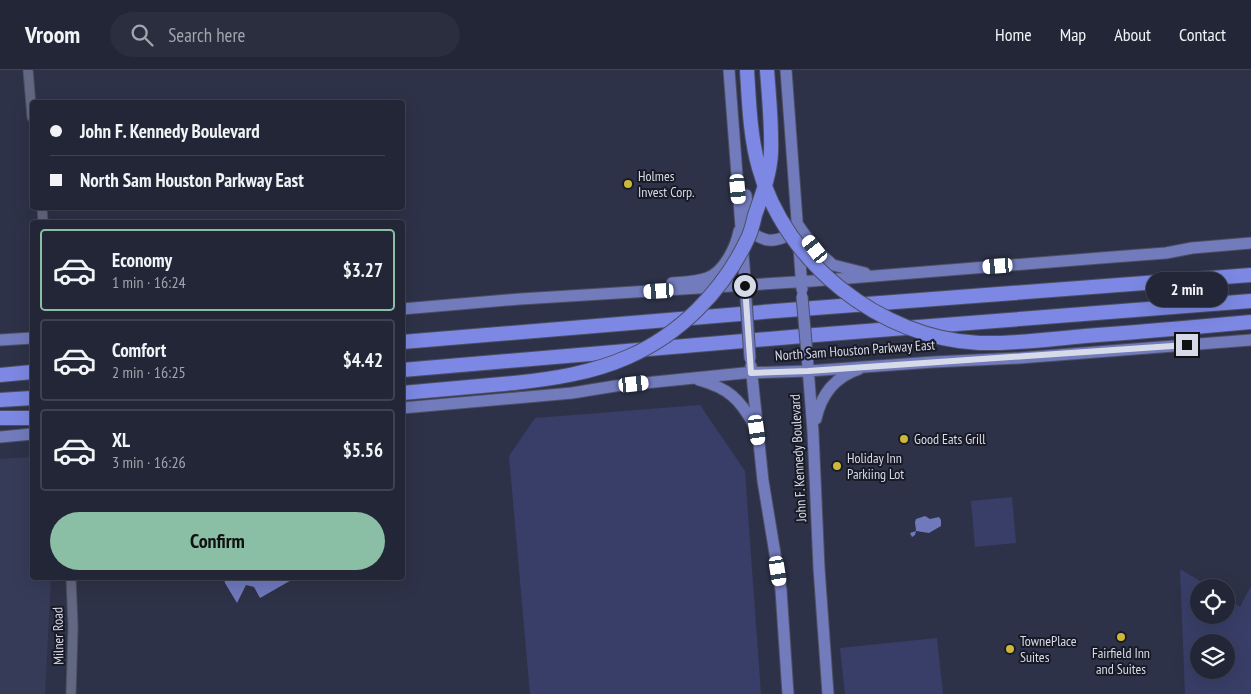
<!DOCTYPE html>
<meta charset="utf-8">
<style>
:root{--surface:#222636;--page:#2a2e3e;--text:#f1f3f6;--muted:#a2a5ad;--line:#3f4351;--accent:#8abfa5}
body{margin:0;font-family:"PT Sans Narrow",sans-serif;background:var(--page);color:var(--text);height:100vh;display:flex;flex-direction:column;font-size:19px;white-space:nowrap}
*{box-sizing:border-box;margin:0}
p{font-size:16px;color:var(--muted)}
.icon{flex:none;width:28px;height:28px;fill:none;stroke:currentColor;stroke-width:2;stroke-linecap:round;stroke-linejoin:round}
.map{position:relative;flex:1;overflow:hidden}
.drawer{position:absolute;left:30px;top:150px;width:375px;height:360px;display:flex;flex-direction:column;background:var(--surface);border-radius:5px;box-shadow:0 5px 20px #0002,0 0 0 1px var(--line)}
.drawer>*{flex:none}
.banner{position:absolute;left:30px;top:30px;width:375px;height:110px;border-radius:5px;box-shadow:0 5px 20px #0002,0 0 0 1px var(--line);display:grid;align-content:center;height:110px;padding:0 20px;background:var(--surface)}
.fabs{position:absolute;left:1190px;top:509px;display:grid;gap:10px}
.fabs a{display:grid;place-items:center;width:45px;height:45px;border-radius:50%;background:var(--surface);box-shadow:0 5px 20px #0002,0 0 0 1px var(--line);font-size:25px}
.end{position:absolute;width:22px;height:22px;margin:-11px;border:6px solid #d7dae9;background:#111;box-shadow:0 0 0 2px #111}
.from{border-radius:50%}
.bubble{position:absolute;height:35px;border-radius:18px;background:var(--surface);box-shadow:0 5px 20px #0002,0 0 0 1px var(--line);font-size:16px;font-weight:700;line-height:35px;text-align:center}
.car{position:absolute;width:15px;height:30px;margin:-15px -8px;border-radius:6px;box-shadow:0 0 4px 1px #0007;background:linear-gradient(#fff 24%,#345 0 40%,#fff 0 76%,#345 0 86%,#fff 0)}
.banner b{display:flex;align-items:center;gap:18px;height:48px;font-size:19px}
.banner b+b{border-top:1px solid var(--line)}
.banner i{width:12px;height:12px;background:var(--text)}
ul{padding:9px 0 0;list-style:none}
li{display:flex;align-items:center;gap:15px;height:82px;margin:0 10px 8px;padding:0 10px;border:2px solid var(--line);border-radius:5px}
li div{flex:1}
li b{display:block;font-size:19px}
li em{font-style:normal;font-weight:700}
li.active{border-color:var(--accent)}
li>.icon{width:45px;height:45px;stroke-width:1.5}
.primary-button{display:flex;gap:10px;margin-top:auto;padding:10px 20px}
.primary-button a{flex:1;height:58px;border-radius:30px;background:var(--accent);color:#111;font-size:20px;font-weight:700;line-height:58px;text-align:center}
header{display:flex;align-items:center;gap:30px;box-sizing:border-box;height:70px;padding:0 25px;background:var(--surface);border-bottom:1px solid var(--line)}
header strong{font-size:24px}
nav{display:flex;gap:28px;margin-inline-start:auto;font-size:18px}
.search{width:350px;height:45px;background:var(--page);display:flex;align-items:center;gap:12px;box-sizing:border-box;padding:0 18px;border-radius:28px;color:var(--muted);font-size:19px}
.map>svg:first-child{display:block}
</style>
<header>
<strong>Vroom</strong>
<div class="search"><svg class="icon" aria-label="search" viewBox="0 0 24 24"><circle cx="10" cy="10" r="6"/><path d="M15 15l6 6"/></svg>Search here</div>
<nav><a>Home</a><a>Map</a><a>About</a><a>Contact</a></nav>
</header>
<div class="map">
<svg width="1251" height="624" viewBox="0 0 1251 624">
<rect width="100%" height="100%" fill="#2e3248"/>
<path fill="#363b58" d="M 32,387 L 32,508 L 51,508 L 45,624 L 0,624 L 0,389 Z"/>
<path fill="#383e67" fill-rule="evenodd" d="M 700,335 L 745,401 L 761,624 L 530,624 L 509,386 L 535,348 Z
M 1012,427 L 1016,473 L 975,477 L 971,431 Z
M 1180,499 L 1210,517 L 1199,518 L 1199,545 L 1226,545 L 1226,528 L 1240,537 L 1251,516 L 1251,624 L 1185,624 ZM 1226,572 L 1226,600 L 1199,600 L 1199,572 Z
M 937,568 L 943,624 L 845,624 L 840,578 Z"/>
<path fill="#6f79bc" d="M 925,446 L 930,449 L 939,447 L 941,450 L 941,456 L 929,463 L 916,461 L 915,465 L 912,467 L 910,463 L 916,461 L 915,452 L 916,449 Z
M 224,508 L 295,508 L 260,528 L 254,517 L 246,515 L 237,533 L 225,513 Z"/>
<g fill="none" stroke-linecap="round" stroke-linejoin="round">
<defs>
<path id="minor" d="M 28,0 L 32,47
M 42,138 L 43,152
M 71,508 L 73,557 L 71,624"/>
<path id="major" d="M 729,0 L 746,223
M 786,0 L 802,219
M 746,125 L 750,161 C 764,172 773,173 789,165 L 794,156
M 798,155 L 815,179 L 833,195 L 865,203
M 672,213 C 684,212 696,212 707,208 C 724,202 736,177 739,161
M 402,239 L 520,229 L 812,211 L 1113,187 L 1166,183 L 1192,178 L 1251,173
M 0,270 L 32,268
M 807,284 L 813,362 L 819,498 L 828,624
M 751,296 L 763,411 L 781,520 L 788,624
M 699,310 C 728,318 740,329 754,355
M 402,338 L 572,323 L 615,316 L 744,303 L 808,301 L 933,292 L 1019,288 L 1251,270
M 816,349 C 821,325 835,307 859,299
M 0,367 L 32,364"/>
<path id="highway" d="M 402,272 L 775,241 L 1251,205
M 402,300 L 815,265 L 1251,231
M 0,305 L 32,302
M 402,323 L 514,313
M 0,330 L 32,328
M 0,348 L 32,348"/>
</defs>
<use href="#minor" stroke="#4c4f62" stroke-width="11"/>
<use href="#major" stroke="#4c4f62" stroke-width="13"/>
<use href="#highway" stroke="#4c4f62" stroke-width="16"/>
<use href="#minor" stroke="#636882" stroke-width="9"/>
<use href="#major" stroke="#727bbc" stroke-width="11"/>
<use href="#highway" stroke="#7c88e3" stroke-width="14"/>
<defs>
<path id="major-bridge" d="M 802,226 L 807,284
M 746,229 L 750,289"/>
<path id="highway-bridge" d="M 747,0 C 749,32 750,67 759,98 C 785,193 880,268 979,273 C 1014,274 1050,269 1085,266 C 1140,262 1196,257 1251,252
M 514,313 C 552,309 592,303 628,287 C 679,265 723,221 747,170 C 751,163 753,154 755,145 C 762,125 770,105 771,83 C 772,55 769,28 767,0"/>
</defs>
<use href="#major-bridge" stroke="#4c4f62" stroke-width="13" stroke-linecap="butt"/>
<use href="#highway-bridge" stroke="#4c4f62" stroke-width="16" stroke-linecap="butt"/>
<use href="#major-bridge" stroke="#727bbc" stroke-width="11"/>
<use href="#highway-bridge" stroke="#7c88e3" stroke-width="14"/>
</g>
<g fill="none" stroke-linecap="round" stroke-linejoin="round">
<path stroke="#d7dae9" stroke-width="6" d="M 745,216 L 751,303 L 808,301 L 1187,275"/>
</g>
<g fill="#cfb837" stroke="#181a25" stroke-width="2">
<circle cx="628" cy="114" r="5"/>
<circle cx="904" cy="369" r="5"/>
<circle cx="837" cy="396" r="5"/>
<circle cx="1121" cy="567" r="5"/>
<circle cx="1010" cy="579" r="5"/>
</g>
<g text-anchor="middle" stroke-width="4" stroke-linejoin="round" paint-order="stroke">
<g font-size="14" fill="#d7dae9" stroke="#181a25" text-anchor="start">
<text x="638" y="111">Holmes<tspan x="638" dy="16">Invest Corp.</tspan></text>
<text x="914" y="374">Good Eats Grill</text>
<text x="847" y="393">Holiday Inn<tspan x="847" dy="16">Parkiing Lot</tspan></text>
<text x="1020" y="576">TownePlace<tspan x="1020" dy="16">Suites</tspan></text>
<text x="1121" y="588" text-anchor="middle">Fairfield Inn<tspan x="1121" dy="16">and Suites</tspan></text>
</g>
<g font-size="14" fill="#d7dae9" stroke="#181a25">
<text transform="translate(855 280) rotate(-4)" y="5">North Sam Houston Parkway East</text>
<text transform="translate(798 388) rotate(-93)" y="5">John F. Kennedy Boulevard</text>
<text transform="translate(58 566) rotate(-91)" y="5">Milner Road</text>
</g>
</g>
</svg>
<div class="fabs">
<a><svg class="icon" aria-label="locate" viewBox="0 0 24 24"><circle cx="12" cy="12" r="6"/><path d="M12 2v4M12 18v4M2 12h4M18 12h4"/></svg></a>
<a><svg class="icon" aria-label="layers" viewBox="0 0 24 24"><path d="M12 4l9 5-9 5-9-5zM3 14l9 5 9-5"/></svg></a>
</div>
<i class="end from" style="left:745px;top:216px"></i>
<i class="end" style="left:1187px;top:275px"></i>
<div class="bubble" style="left:1146px;top:202px;width:82px">2 min</div>
<i class="car" style="left:738px;top:119px;rotate:175deg"></i>
<i class="car" style="left:815px;top:179px;rotate:322deg"></i>
<i class="car" style="left:998px;top:196px;rotate:266deg"></i>
<i class="car" style="left:659px;top:221px;rotate:267deg"></i>
<i class="car" style="left:634px;top:314px;rotate:84deg"></i>
<i class="car" style="left:757px;top:360px;rotate:172deg"></i>
<i class="car" style="left:778px;top:501px;rotate:171deg"></i>
<div class="banner">
<b><i class="from"></i>John F. Kennedy Boulevard</b>
<b><i></i>North Sam Houston Parkway East</b>
</div>
<section class="drawer">
<ul>
<li class="active"><svg class="icon" aria-label="car" viewBox="0 0 24 24"><path d="M5 17H2v-5l4-1 3-4h7l3 4 3 1v5h-3M9 17h6M6 11h13"/><circle cx="7" cy="17" r="2"/><circle cx="17" cy="17" r="2"/></svg><div><b>Economy</b><p>1 min · 16:24</p></div><em>$3.27</em></li>
<li><svg class="icon" aria-label="car" viewBox="0 0 24 24"><path d="M5 17H2v-5l4-1 3-4h7l3 4 3 1v5h-3M9 17h6M6 11h13"/><circle cx="7" cy="17" r="2"/><circle cx="17" cy="17" r="2"/></svg><div><b>Comfort</b><p>2 min · 16:25</p></div><em>$4.42</em></li>
<li><svg class="icon" aria-label="car" viewBox="0 0 24 24"><path d="M5 17H2v-5l4-1 3-4h7l3 4 3 1v5h-3M9 17h6M6 11h13"/><circle cx="7" cy="17" r="2"/><circle cx="17" cy="17" r="2"/></svg><div><b>XL</b><p>3 min · 16:26</p></div><em>$5.56</em></li>
</ul>
<div class="primary-button"><a>Confirm</a></div>
</section>
</div>
